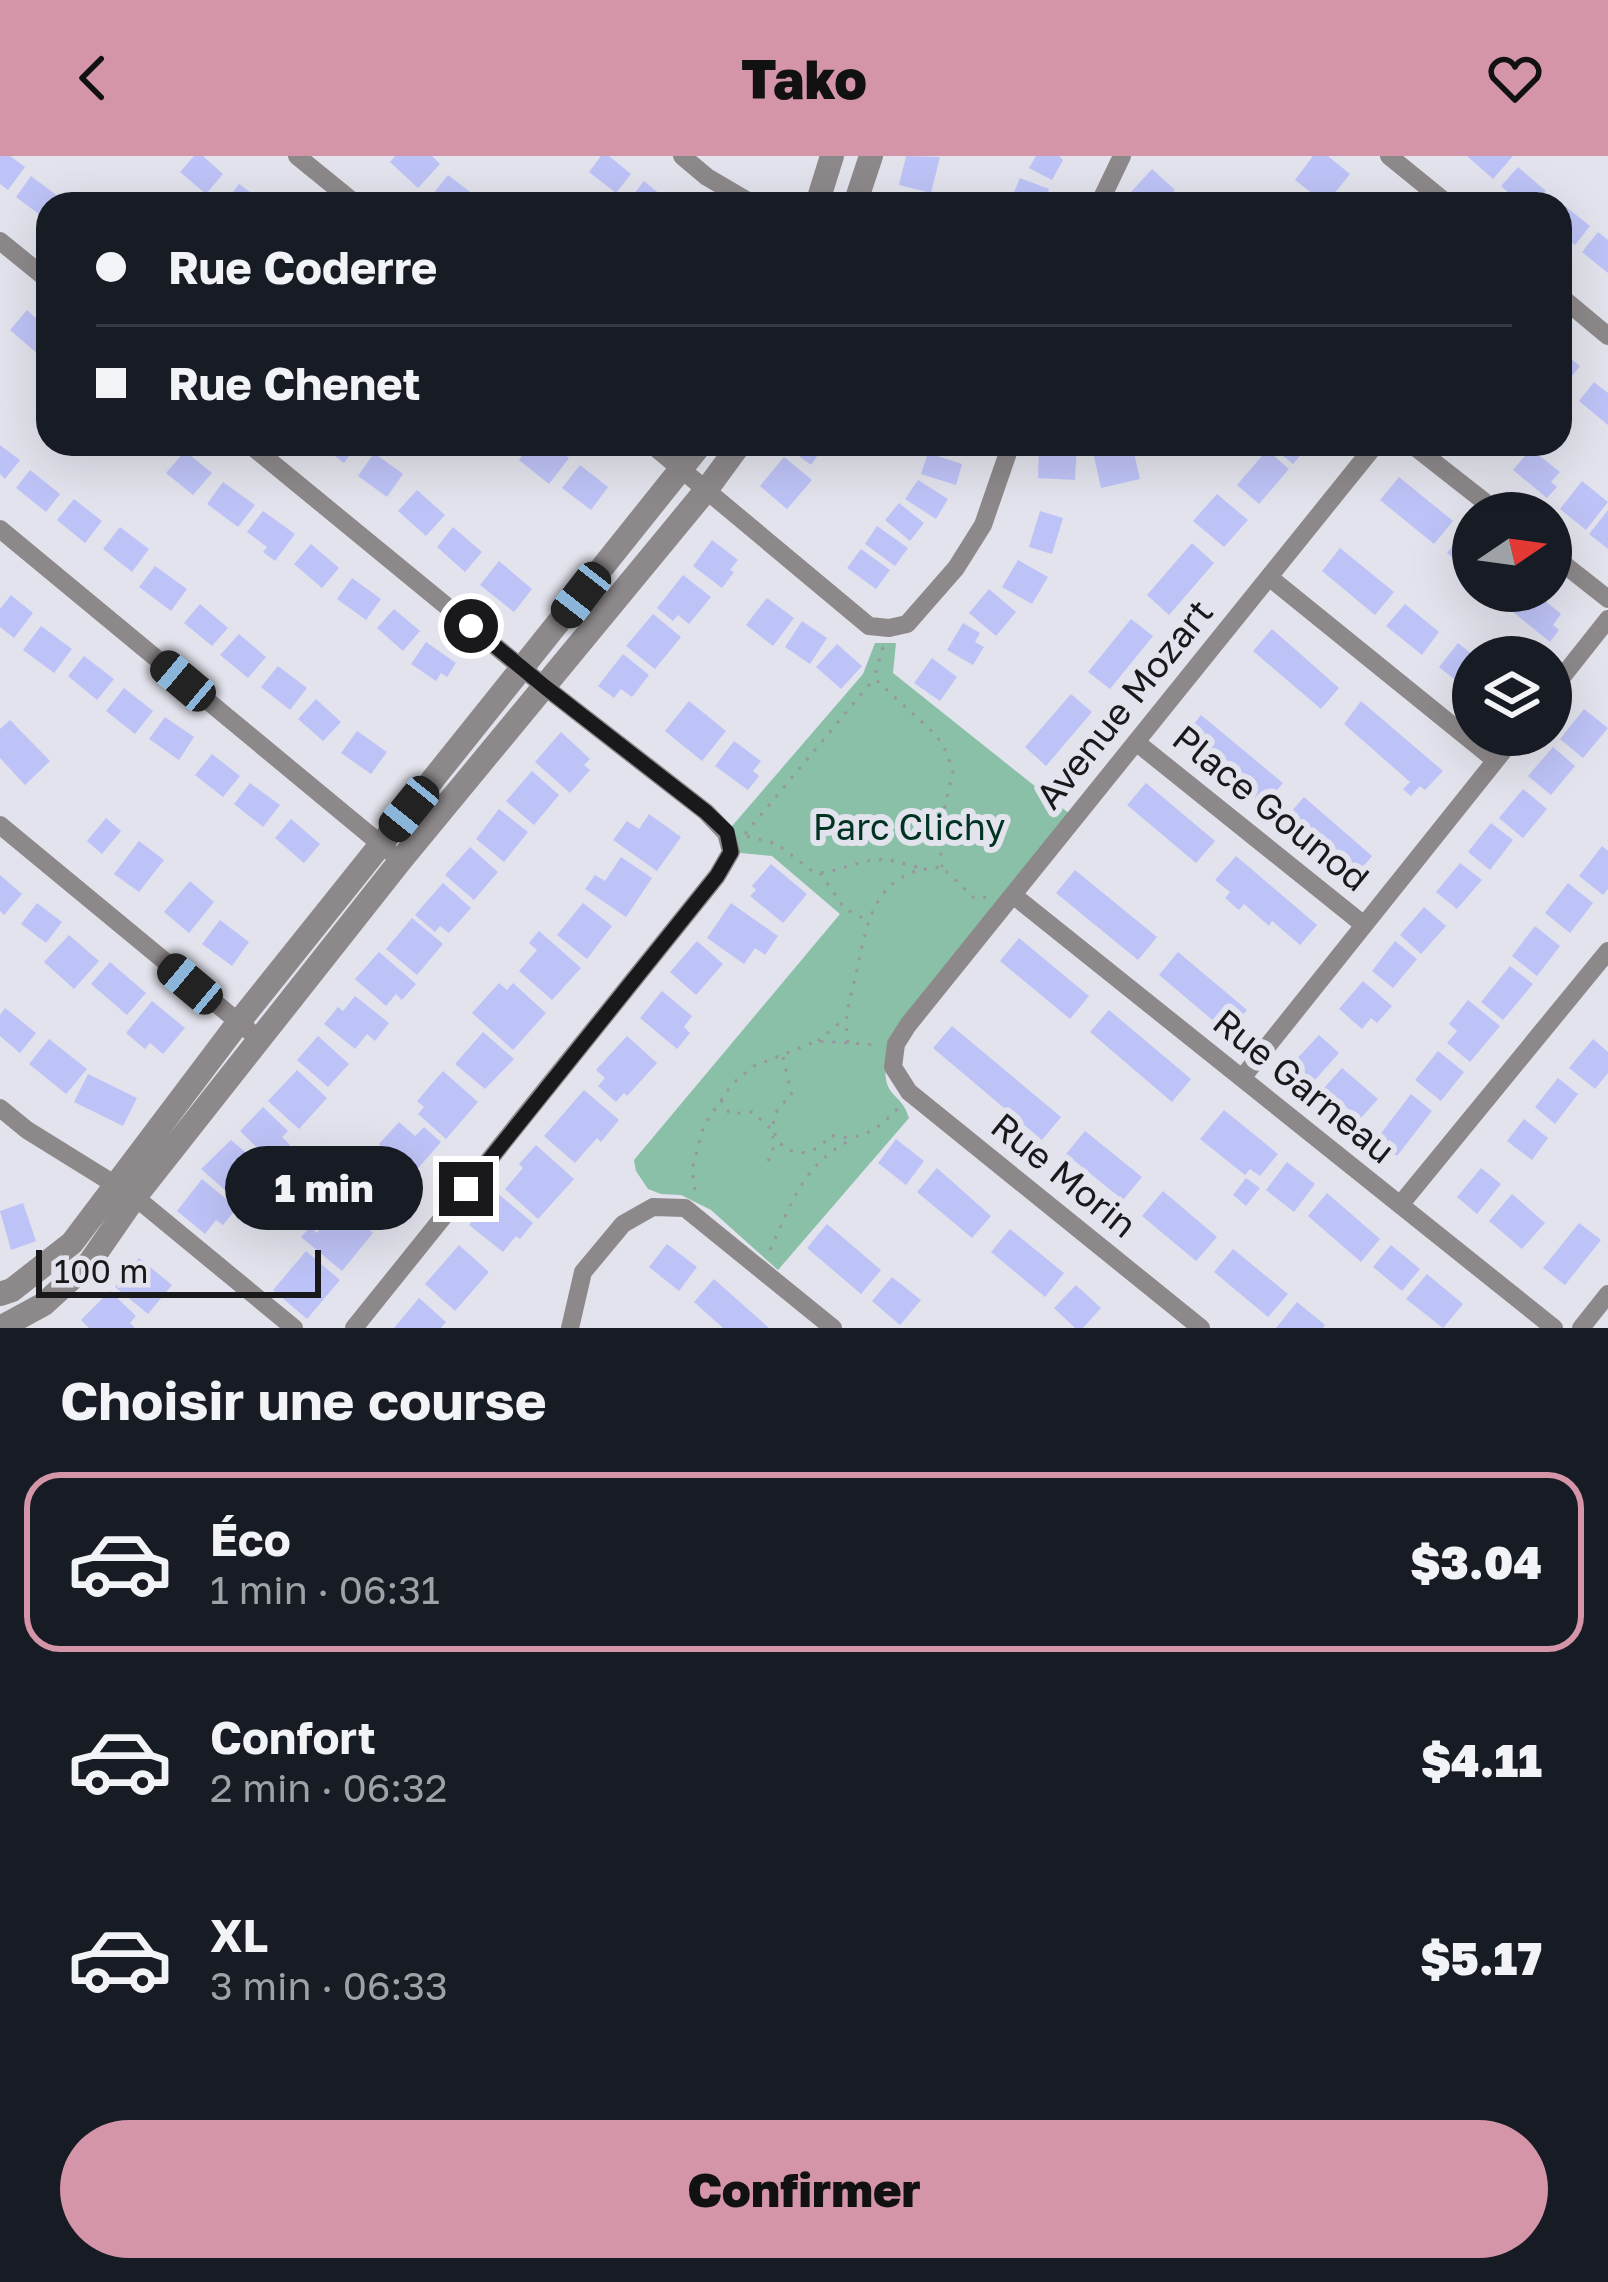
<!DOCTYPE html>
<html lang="fr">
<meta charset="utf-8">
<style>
:root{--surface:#171b24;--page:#20242c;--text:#f1f3f6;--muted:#9ea1a6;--line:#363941;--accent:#d595a8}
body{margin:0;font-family:"Golos Text",sans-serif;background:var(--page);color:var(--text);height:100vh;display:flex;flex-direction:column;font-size:45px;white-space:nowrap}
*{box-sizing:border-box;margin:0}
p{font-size:39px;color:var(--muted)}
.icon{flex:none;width:66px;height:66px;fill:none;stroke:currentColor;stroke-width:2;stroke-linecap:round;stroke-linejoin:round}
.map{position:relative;height:1172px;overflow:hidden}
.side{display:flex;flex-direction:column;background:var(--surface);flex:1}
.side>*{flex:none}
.guide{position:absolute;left:36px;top:36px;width:1536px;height:264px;border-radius:36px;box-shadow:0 12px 48px #0002;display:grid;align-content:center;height:264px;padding:0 60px;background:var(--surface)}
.needle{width:78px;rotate:77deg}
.controls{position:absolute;left:1452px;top:336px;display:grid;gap:24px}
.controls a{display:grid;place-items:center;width:120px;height:120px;border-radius:50%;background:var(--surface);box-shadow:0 12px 48px #0002;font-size:60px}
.scale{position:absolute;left:36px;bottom:30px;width:285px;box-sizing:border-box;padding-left:12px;border:6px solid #19191c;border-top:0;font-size:33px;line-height:42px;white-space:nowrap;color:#19191c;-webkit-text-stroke:9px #e2e3ec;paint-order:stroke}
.end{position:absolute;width:54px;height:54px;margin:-27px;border:15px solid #19191c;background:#fff;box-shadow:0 0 0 6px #fff}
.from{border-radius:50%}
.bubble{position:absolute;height:84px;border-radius:42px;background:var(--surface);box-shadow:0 12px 48px #0002;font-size:39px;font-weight:800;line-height:84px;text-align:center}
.car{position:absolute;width:36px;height:72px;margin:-36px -18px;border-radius:15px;box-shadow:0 0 9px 3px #0007;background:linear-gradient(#222 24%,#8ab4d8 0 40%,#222 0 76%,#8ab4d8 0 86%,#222 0)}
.guide b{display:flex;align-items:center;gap:42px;height:114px;font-size:45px}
.guide b+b{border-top:3px solid var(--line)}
.guide i{width:30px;height:30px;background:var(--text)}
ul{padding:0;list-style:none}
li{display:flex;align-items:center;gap:36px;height:180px;margin:0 24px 18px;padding:0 36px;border:6px solid transparent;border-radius:36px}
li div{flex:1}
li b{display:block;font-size:45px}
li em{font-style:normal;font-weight:800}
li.on{border-color:var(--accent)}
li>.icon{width:108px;height:108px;stroke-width:1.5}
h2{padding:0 60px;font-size:54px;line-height:144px}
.cta{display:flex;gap:24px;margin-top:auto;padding:24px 60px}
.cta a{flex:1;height:138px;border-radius:72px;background:var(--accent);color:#111;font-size:48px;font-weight:800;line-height:138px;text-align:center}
header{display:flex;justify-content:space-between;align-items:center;height:156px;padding:0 60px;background:var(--accent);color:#111;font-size:54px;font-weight:800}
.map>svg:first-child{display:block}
</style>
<header><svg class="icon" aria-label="back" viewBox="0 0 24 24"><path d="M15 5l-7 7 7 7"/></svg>Tako<svg class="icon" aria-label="heart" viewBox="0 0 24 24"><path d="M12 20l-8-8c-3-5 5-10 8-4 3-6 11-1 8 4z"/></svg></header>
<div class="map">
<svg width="1608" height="1172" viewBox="0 0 1608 1172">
<rect width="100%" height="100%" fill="#e2e3ec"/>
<path fill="#8ac0a8" d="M 875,487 L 896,487 L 893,517 L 1071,659 L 886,904 C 882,945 900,933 909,962 L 778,1114 L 711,1054 L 681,1039 L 661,1038 L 648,1033 L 636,1015 L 634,1004 L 840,758 L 772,700 L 731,696 L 726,677 L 863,518 Z"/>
<path fill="#bec3f7" d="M 0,0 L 10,0 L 25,11 L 8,34 L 0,28 Z
M 194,0 L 203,0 L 223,18 L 206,38 L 180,16 Z
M 395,0 L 432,0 L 440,8 L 418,32 L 390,6 Z
M 601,0 L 609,0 L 631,18 L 616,37 L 589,16 Z
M 906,0 L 940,1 L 931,37 L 899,29 Z
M 1036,0 L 1059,0 L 1063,4 L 1052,24 L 1029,12 Z
M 1313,0 L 1328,0 L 1350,18 L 1326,48 L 1295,24 Z
M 1467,0 L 1513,0 L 1493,23 Z
M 1518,11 L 1546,35 L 1534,48 L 1521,48 L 1501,30 Z
M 1152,13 L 1175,34 L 1162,48 L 1144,48 L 1131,36 Z
M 448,19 L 478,42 L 474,48 L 436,48 L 429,43 Z
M 31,20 L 59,41 L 54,48 L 48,48 L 48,56 L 44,62 L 16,41 Z
M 1020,22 L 1049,33 L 1044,48 L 1009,48 Z
M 644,25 L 672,48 L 626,48 Z
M 239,28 L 266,48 L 224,48 Z
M 1560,46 L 1590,70 L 1575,89 L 1560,78 Z
M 1598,76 L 1608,84 L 1608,117 L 1582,96 Z
M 27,154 L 48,173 L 48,188 L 39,199 L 10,174 Z
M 1560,194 L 1580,210 L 1560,235 Z
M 1594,226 L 1608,237 L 1608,269 L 1579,245 Z
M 319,288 L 358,288 L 344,307 Z
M 531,288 L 551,288 L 569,302 L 549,328 L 519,304 Z
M 795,288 L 839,288 L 833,297 L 824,290 L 811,309 L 791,294 Z
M 1039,288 L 1077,288 L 1075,324 L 1038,322 Z
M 1132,288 L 1140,323 L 1101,332 L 1093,296 Z
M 1275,288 L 1310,288 L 1293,308 L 1272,291 Z
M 0,289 L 20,304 L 5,323 L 0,318 Z
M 1531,293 L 1560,316 L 1551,326 L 1557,331 L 1547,342 L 1513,314 Z
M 1267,294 L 1289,313 L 1259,348 L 1237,329 Z
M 185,295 L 212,317 L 193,339 L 166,317 Z
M 374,297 L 403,318 L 387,341 L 358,320 Z
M 928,297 L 962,308 L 956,329 L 921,318 Z
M 784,301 L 812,324 L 787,353 L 760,330 Z
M 580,309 L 608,331 L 591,354 L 562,332 Z
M 30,314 L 60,338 L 46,356 L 16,332 Z
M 1399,321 L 1453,365 L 1434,388 L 1380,344 Z
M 918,324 L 948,343 L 936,363 L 905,343 Z
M 1582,325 L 1608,346 L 1586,374 L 1560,353 Z
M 223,326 L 255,349 L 238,371 L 207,348 Z
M 417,334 L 445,359 L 426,380 L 398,355 Z
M 1217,338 L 1248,364 L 1224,391 L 1193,365 Z
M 74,343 L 102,365 L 85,387 L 57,364 Z
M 899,347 L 924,367 L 910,385 L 885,364 Z
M 1608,354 L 1608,393 L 1589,378 Z
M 263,355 L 295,378 L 275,405 L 263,396 L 267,391 L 247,376 Z
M 1040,355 L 1063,362 L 1052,398 L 1029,391 Z
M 877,370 L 908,392 L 895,410 L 865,388 Z
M 120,371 L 149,393 L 132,416 L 103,393 Z
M 453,371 L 482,396 L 465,416 L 437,391 Z
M 1463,377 L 1473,385 L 1473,418 L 1447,397 Z
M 712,384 L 738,404 L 730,414 L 734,416 L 722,432 L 693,410 Z
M 1192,387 L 1214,407 L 1169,459 L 1147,439 Z
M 311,388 L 339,412 L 322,432 L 294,408 Z
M 1340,392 L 1394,436 L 1375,459 L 1322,415 Z
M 861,393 L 890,414 L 876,433 L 847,412 Z
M 1018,404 L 1048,421 L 1032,448 L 1002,431 Z
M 499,405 L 532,433 L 514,456 L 480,429 Z
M 155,410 L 187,433 L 171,455 L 139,431 Z
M 683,419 L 711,441 L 689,468 L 678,459 L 673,465 L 657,452 Z
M 352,422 L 381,443 L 366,464 L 337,443 Z
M 989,433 L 1016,456 L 996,480 L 969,457 Z
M 1487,435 L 1533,435 L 1561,458 L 1553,469 L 1559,474 L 1550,486 Z
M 11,439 L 33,457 L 14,482 L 0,471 L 0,453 Z
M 767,442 L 794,462 L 773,490 L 746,469 Z
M 200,448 L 228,472 L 212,490 L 184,467 Z
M 1405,448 L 1439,476 L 1422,499 L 1386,470 Z
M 394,453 L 420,475 L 403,495 L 377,472 Z
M 653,458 L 681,481 L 655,513 L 626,490 Z
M 1131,463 L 1153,480 L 1110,533 L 1088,516 Z
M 802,465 L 827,482 L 810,508 L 785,491 Z
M 963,467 L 980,477 L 975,486 L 984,491 L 973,509 L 947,494 Z
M 41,470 L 72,493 L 54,517 L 23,494 Z
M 1272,473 L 1339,532 L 1321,553 L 1253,495 Z
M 239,478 L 266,501 L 248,522 L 220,499 Z
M 426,486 L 456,507 L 447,521 L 441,517 L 436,525 L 411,508 Z
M 1458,487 L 1473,499 L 1473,538 L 1439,511 Z
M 837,488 L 862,510 L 841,533 L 816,511 Z
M 623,498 L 649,519 L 632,541 L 621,533 L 614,542 L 598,530 Z
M 84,500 L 114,523 L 97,544 L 68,520 Z
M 932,502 L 957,521 L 940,545 L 914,527 Z
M 278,510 L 307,532 L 290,554 L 261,531 Z
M 124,532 L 153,555 L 135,578 L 106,555 Z
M 1071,538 L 1092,556 L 1046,610 L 1025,591 Z
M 316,543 L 341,566 L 323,585 L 298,563 Z
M 689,545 L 726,575 L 702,605 L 665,575 Z
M 1361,545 L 1443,615 L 1425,634 L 1420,630 L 1411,640 L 1403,633 L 1410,626 L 1344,568 Z
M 1584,553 L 1608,572 L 1583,602 L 1560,583 Z
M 1201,559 L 1283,627 L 1264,649 L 1183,581 Z
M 165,561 L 194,581 L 179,604 L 149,583 Z
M 10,564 L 50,605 L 25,629 L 0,602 L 0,573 Z
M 357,575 L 387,596 L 371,618 L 341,597 Z
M 561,576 L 590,603 L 584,609 L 590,614 L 570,637 L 535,606 Z
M 734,585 L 761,605 L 753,615 L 759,620 L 748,634 L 715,610 Z
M 1553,591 L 1575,610 L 1551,639 L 1528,620 Z
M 212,598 L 240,620 L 223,641 L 195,619 Z
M 532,615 L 559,639 L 534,669 L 506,645 Z
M 250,627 L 280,649 L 263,671 L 234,648 Z
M 1146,627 L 1215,685 L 1196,707 L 1127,649 Z
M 1523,633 L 1547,653 L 1523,682 L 1499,662 Z
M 1304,641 L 1372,700 L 1353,723 L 1285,663 Z
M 499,653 L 528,676 L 504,706 L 476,683 Z
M 649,658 L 681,681 L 657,715 L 613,684 L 627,665 L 639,673 Z
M 106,662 L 121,675 L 102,698 L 87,685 Z
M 291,663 L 320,688 L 304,707 L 275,682 Z
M 1491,667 L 1513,684 L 1490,714 L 1468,696 Z
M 139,685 L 164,704 L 139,736 L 114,718 Z
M 1602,690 L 1608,695 L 1608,733 L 1603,739 L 1579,720 Z
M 470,691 L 498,716 L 474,744 L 445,719 Z
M 1236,700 L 1317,769 L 1300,789 L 1272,765 L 1269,770 L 1244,748 L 1239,754 L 1225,742 L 1230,736 L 1215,724 Z
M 621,701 L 652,722 L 626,761 L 585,733 L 595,719 L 605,725 Z
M 1460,707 L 1482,724 L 1457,753 L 1436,736 Z
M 771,708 L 807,738 L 783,767 L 750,740 L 756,734 L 752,730 Z
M 1075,714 L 1157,781 L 1138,804 L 1056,737 Z
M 0,719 L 22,738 L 4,759 L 0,755 Z
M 190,725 L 214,746 L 189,777 L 164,756 Z
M 443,727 L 471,752 L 449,777 L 440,770 L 435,776 L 415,759 Z
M 1568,727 L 1593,747 L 1570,777 L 1545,757 Z
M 37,747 L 62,766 L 46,787 L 21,768 Z
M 583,747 L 612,770 L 587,803 L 557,779 Z
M 731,747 L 778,780 L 765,799 L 755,792 L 744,808 L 707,782 Z
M 1424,751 L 1446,770 L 1421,798 L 1400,779 Z
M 412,762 L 443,788 L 417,819 L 386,793 Z
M 220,764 L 249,786 L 232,810 L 202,788 Z
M 1535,770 L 1560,790 L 1537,820 L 1512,800 Z
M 539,775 L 581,812 L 552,844 L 519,815 L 537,794 L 529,787 Z
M 69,779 L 99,805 L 74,833 L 44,806 Z
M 1019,782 L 1089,840 L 1070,863 L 1000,805 Z
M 697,785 L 723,808 L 696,839 L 670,816 Z
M 1395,785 L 1417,803 L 1393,832 L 1372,815 Z
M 379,796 L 416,828 L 402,844 L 396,838 L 386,850 L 355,823 Z
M 1178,796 L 1247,854 L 1228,877 L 1159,819 Z
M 110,806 L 146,837 L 127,859 L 91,828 Z
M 1510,810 L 1533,828 L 1503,864 L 1481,846 Z
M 1363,825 L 1392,850 L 1377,867 L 1371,862 L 1362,873 L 1339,853 Z
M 499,827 L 507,834 L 513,827 L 546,857 L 513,894 L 472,857 Z
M 662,835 L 692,860 L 684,871 L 690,877 L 677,893 L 640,862 Z
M 355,840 L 389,867 L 375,885 L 367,878 L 355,893 L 324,868 L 338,851 L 343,855 Z
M 1468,844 L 1500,870 L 1470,906 L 1447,887 L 1457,875 L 1449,868 Z
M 152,845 L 185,872 L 163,898 L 150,887 L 145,893 L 126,877 Z
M 5,852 L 36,877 L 20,897 L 0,880 L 0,859 Z
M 1109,854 L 1191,923 L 1172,946 L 1090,876 Z
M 952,870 L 1061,961 L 1042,984 L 933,892 Z
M 483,876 L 514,903 L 485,933 L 455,908 Z
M 1319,879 L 1339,897 L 1314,925 L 1293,907 Z
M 318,880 L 349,908 L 328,931 L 297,904 Z
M 627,880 L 657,907 L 627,940 L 624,937 L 616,946 L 598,930 L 605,922 L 596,914 Z
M 49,883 L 87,913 L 66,938 L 29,908 Z
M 1593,883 L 1608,896 L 1608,917 L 1595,933 L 1569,912 Z
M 1438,895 L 1464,916 L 1441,945 L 1415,924 Z
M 1342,912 L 1378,943 L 1360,963 L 1324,932 Z
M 297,914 L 327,942 L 299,973 L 268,945 Z
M 443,915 L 478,946 L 446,983 L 418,958 L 424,951 L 417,945 Z
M 88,918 L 137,942 L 123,970 L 74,946 Z
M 1558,922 L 1578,938 L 1555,968 L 1535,951 Z
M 584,934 L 619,964 L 601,986 L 597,982 L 575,1007 L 544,980 Z
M 1411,938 L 1432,955 L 1397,1000 L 1376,984 Z
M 263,951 L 288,975 L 282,981 L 290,989 L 281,999 L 274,993 L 267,1001 L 240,975 Z
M 1224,954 L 1278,998 L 1260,1020 L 1250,1013 L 1245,1019 L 1200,983 Z
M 1524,963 L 1548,982 L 1532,1004 L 1507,985 Z
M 399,966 L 415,980 L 424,971 L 441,986 L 413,1018 L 379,988 Z
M 1085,975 L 1142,1021 L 1123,1044 L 1066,998 Z
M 896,983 L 924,1005 L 906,1029 L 878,1007 Z
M 231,984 L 265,1013 L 259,1021 L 267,1028 L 245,1052 L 201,1013 Z
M 536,989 L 574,1023 L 538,1063 L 505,1033 L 523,1012 L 519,1008 Z
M 371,1006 L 404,1036 L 375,1069 L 342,1039 Z
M 1287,1006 L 1315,1028 L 1294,1056 L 1266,1034 Z
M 937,1012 L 991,1060 L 972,1082 L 917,1036 Z
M 1481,1012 L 1501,1028 L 1477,1058 L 1457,1041 Z
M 1246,1022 L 1260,1032 L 1246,1050 L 1233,1039 Z
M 202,1023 L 237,1052 L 223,1069 L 216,1064 L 205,1078 L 177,1055 Z
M 1163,1035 L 1217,1081 L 1196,1105 L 1142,1060 Z
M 496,1036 L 533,1067 L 520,1083 L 516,1080 L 503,1096 L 469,1069 Z
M 1327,1037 L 1380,1083 L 1361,1106 L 1308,1060 Z
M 1512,1038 L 1545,1067 L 1522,1093 L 1489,1065 Z
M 23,1047 L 36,1085 L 11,1094 L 0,1055 Z
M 340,1050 L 373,1077 L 342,1115 L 301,1081 L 310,1071 L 317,1077 Z
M 1579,1067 L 1601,1084 L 1565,1129 L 1543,1112 Z
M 827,1068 L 881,1114 L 861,1138 L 807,1092 Z
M 1010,1073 L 1064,1117 L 1045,1141 L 991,1096 Z
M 667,1088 L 697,1111 L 679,1135 L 649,1111 Z
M 459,1089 L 489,1116 L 455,1155 L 425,1128 Z
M 1391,1089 L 1420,1113 L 1402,1135 L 1373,1111 Z
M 1233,1093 L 1288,1138 L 1268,1161 L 1214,1116 Z
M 306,1095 L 340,1124 L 307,1163 L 273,1134 Z
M 139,1102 L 172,1129 L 148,1158 L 115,1131 Z
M 1427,1118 L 1463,1148 L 1443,1172 L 1406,1143 Z
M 892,1121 L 921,1144 L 900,1169 L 872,1145 Z
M 714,1123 L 769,1172 L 723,1172 L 694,1146 Z
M 1076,1129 L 1101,1152 L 1083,1172 L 1075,1172 L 1054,1152 Z
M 110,1135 L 136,1160 L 130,1167 L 135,1172 L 89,1172 L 81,1164 Z
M 419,1142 L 446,1166 L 441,1172 L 394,1172 Z
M 1297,1146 L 1325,1169 L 1323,1172 L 1276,1172 Z"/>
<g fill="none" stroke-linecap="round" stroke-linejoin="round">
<path stroke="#97979e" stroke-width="3" stroke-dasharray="3 9" stroke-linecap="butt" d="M 883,491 L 874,522 L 936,579 L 947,597 L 953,616 L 939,674 L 942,711
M 745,678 L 873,524
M 747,680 L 777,688 L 811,714 L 825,717 L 866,705 L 886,703 L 921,712
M 820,717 L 845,753 L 867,764
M 818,885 L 843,864
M 848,887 C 843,856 851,843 857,814 C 868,760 877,714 942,711 L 974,742 L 988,741
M 783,901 L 792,940 C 746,969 795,1025 831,979 C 858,988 880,972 898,952
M 721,944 L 730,958 L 752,956 L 770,972
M 768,1005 L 773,996 L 773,980
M 695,1034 L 692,1013 L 704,969 L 732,928 L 754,910 L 817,885 L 877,889
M 770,1094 C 792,1047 801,1011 850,984"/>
<path stroke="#8d8889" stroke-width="18" d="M 297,0 L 356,48
M 682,0 L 707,21 L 753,48
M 1389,0 L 1448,48
M 1099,48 L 1122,0
M 0,85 L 48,124
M 1560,140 L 1608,180
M 249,288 L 545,531 L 706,656 L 726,677 L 731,696 L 717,720 L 354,1172
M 651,288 L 869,470 L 889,472 L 907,468 L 956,412 L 983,369 L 1011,288
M 1411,288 L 1499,357
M 0,373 L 389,695
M 1551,398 L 1608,443
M 1269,421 L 1495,604
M 1551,535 L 1608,463
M 1136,586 L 1364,769
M 0,669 L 259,883
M 1013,739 L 1554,1172
M 1242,922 L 1516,579
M 0,952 L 27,974 L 135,1041 L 294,1172
M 1400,1049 L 1608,795
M 570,1172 L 583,1116 L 623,1068 L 653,1051 L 685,1052 L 833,1172
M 1201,1172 L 909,936 L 893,911 L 896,888 L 908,869 L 1376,288
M 1581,1172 L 1608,1138"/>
<path stroke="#8d8889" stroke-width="24" d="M 817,48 L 832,0
M 855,48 L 871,0
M 0,1138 L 12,1134 L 72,1087 L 238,867 L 701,288
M 0,1172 L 44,1148 L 90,1106 L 135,1041 L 401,704 L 707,333 L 740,288"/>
</g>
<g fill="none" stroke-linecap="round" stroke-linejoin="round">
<path stroke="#19191c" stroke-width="15" d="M 466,1033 L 717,720 L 731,696 L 727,676 L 706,656 L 545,531 L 471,470"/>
</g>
<g text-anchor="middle" stroke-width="12" stroke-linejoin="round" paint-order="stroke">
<g font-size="36" fill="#19191c" stroke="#e2e3ec">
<text transform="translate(1124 548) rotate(-51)" y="13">Avenue Mozart</text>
<text transform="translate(1271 652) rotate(39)" y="13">Place Gounod</text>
<text transform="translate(1304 930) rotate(39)" y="13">Rue Garneau</text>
<text transform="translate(1064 1019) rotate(39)" y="13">Rue Morin</text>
</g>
<g font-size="36" fill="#032" stroke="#e2e3ec">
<text x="909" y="684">Parc Clichy</text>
</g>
</g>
</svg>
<div class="controls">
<a><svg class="needle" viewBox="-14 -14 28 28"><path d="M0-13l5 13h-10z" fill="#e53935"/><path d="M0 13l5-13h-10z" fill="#9ea1a6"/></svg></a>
<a><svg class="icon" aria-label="layers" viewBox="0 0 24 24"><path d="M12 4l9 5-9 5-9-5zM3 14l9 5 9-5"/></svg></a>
</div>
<div class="scale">100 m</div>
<i class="end from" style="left:471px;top:470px"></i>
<i class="end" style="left:466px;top:1033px"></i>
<div class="bubble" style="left:225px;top:990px;width:198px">1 min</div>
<i class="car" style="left:581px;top:439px;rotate:218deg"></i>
<i class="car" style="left:183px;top:525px;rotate:310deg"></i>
<i class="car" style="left:409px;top:653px;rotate:219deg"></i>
<i class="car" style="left:190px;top:828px;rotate:310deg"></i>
<div class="guide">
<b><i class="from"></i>Rue Coderre</b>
<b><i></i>Rue Chenet</b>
</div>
</div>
<section class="side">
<h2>Choisir une course</h2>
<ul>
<li class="on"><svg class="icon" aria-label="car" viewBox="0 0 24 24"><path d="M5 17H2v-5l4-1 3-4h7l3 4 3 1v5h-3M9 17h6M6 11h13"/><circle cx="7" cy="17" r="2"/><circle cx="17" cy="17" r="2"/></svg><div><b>Éco</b><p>1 min · 06:31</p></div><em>$3.04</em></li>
<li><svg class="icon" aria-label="car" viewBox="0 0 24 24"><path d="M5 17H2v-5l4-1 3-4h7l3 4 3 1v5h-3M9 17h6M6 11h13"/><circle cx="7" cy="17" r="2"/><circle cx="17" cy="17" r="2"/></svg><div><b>Confort</b><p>2 min · 06:32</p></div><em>$4.11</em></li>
<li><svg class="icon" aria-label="car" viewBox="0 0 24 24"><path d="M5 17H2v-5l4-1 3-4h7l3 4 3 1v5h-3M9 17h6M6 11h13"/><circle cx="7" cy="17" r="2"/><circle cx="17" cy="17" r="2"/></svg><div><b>XL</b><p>3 min · 06:33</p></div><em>$5.17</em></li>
</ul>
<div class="cta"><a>Confirmer</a></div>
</section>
